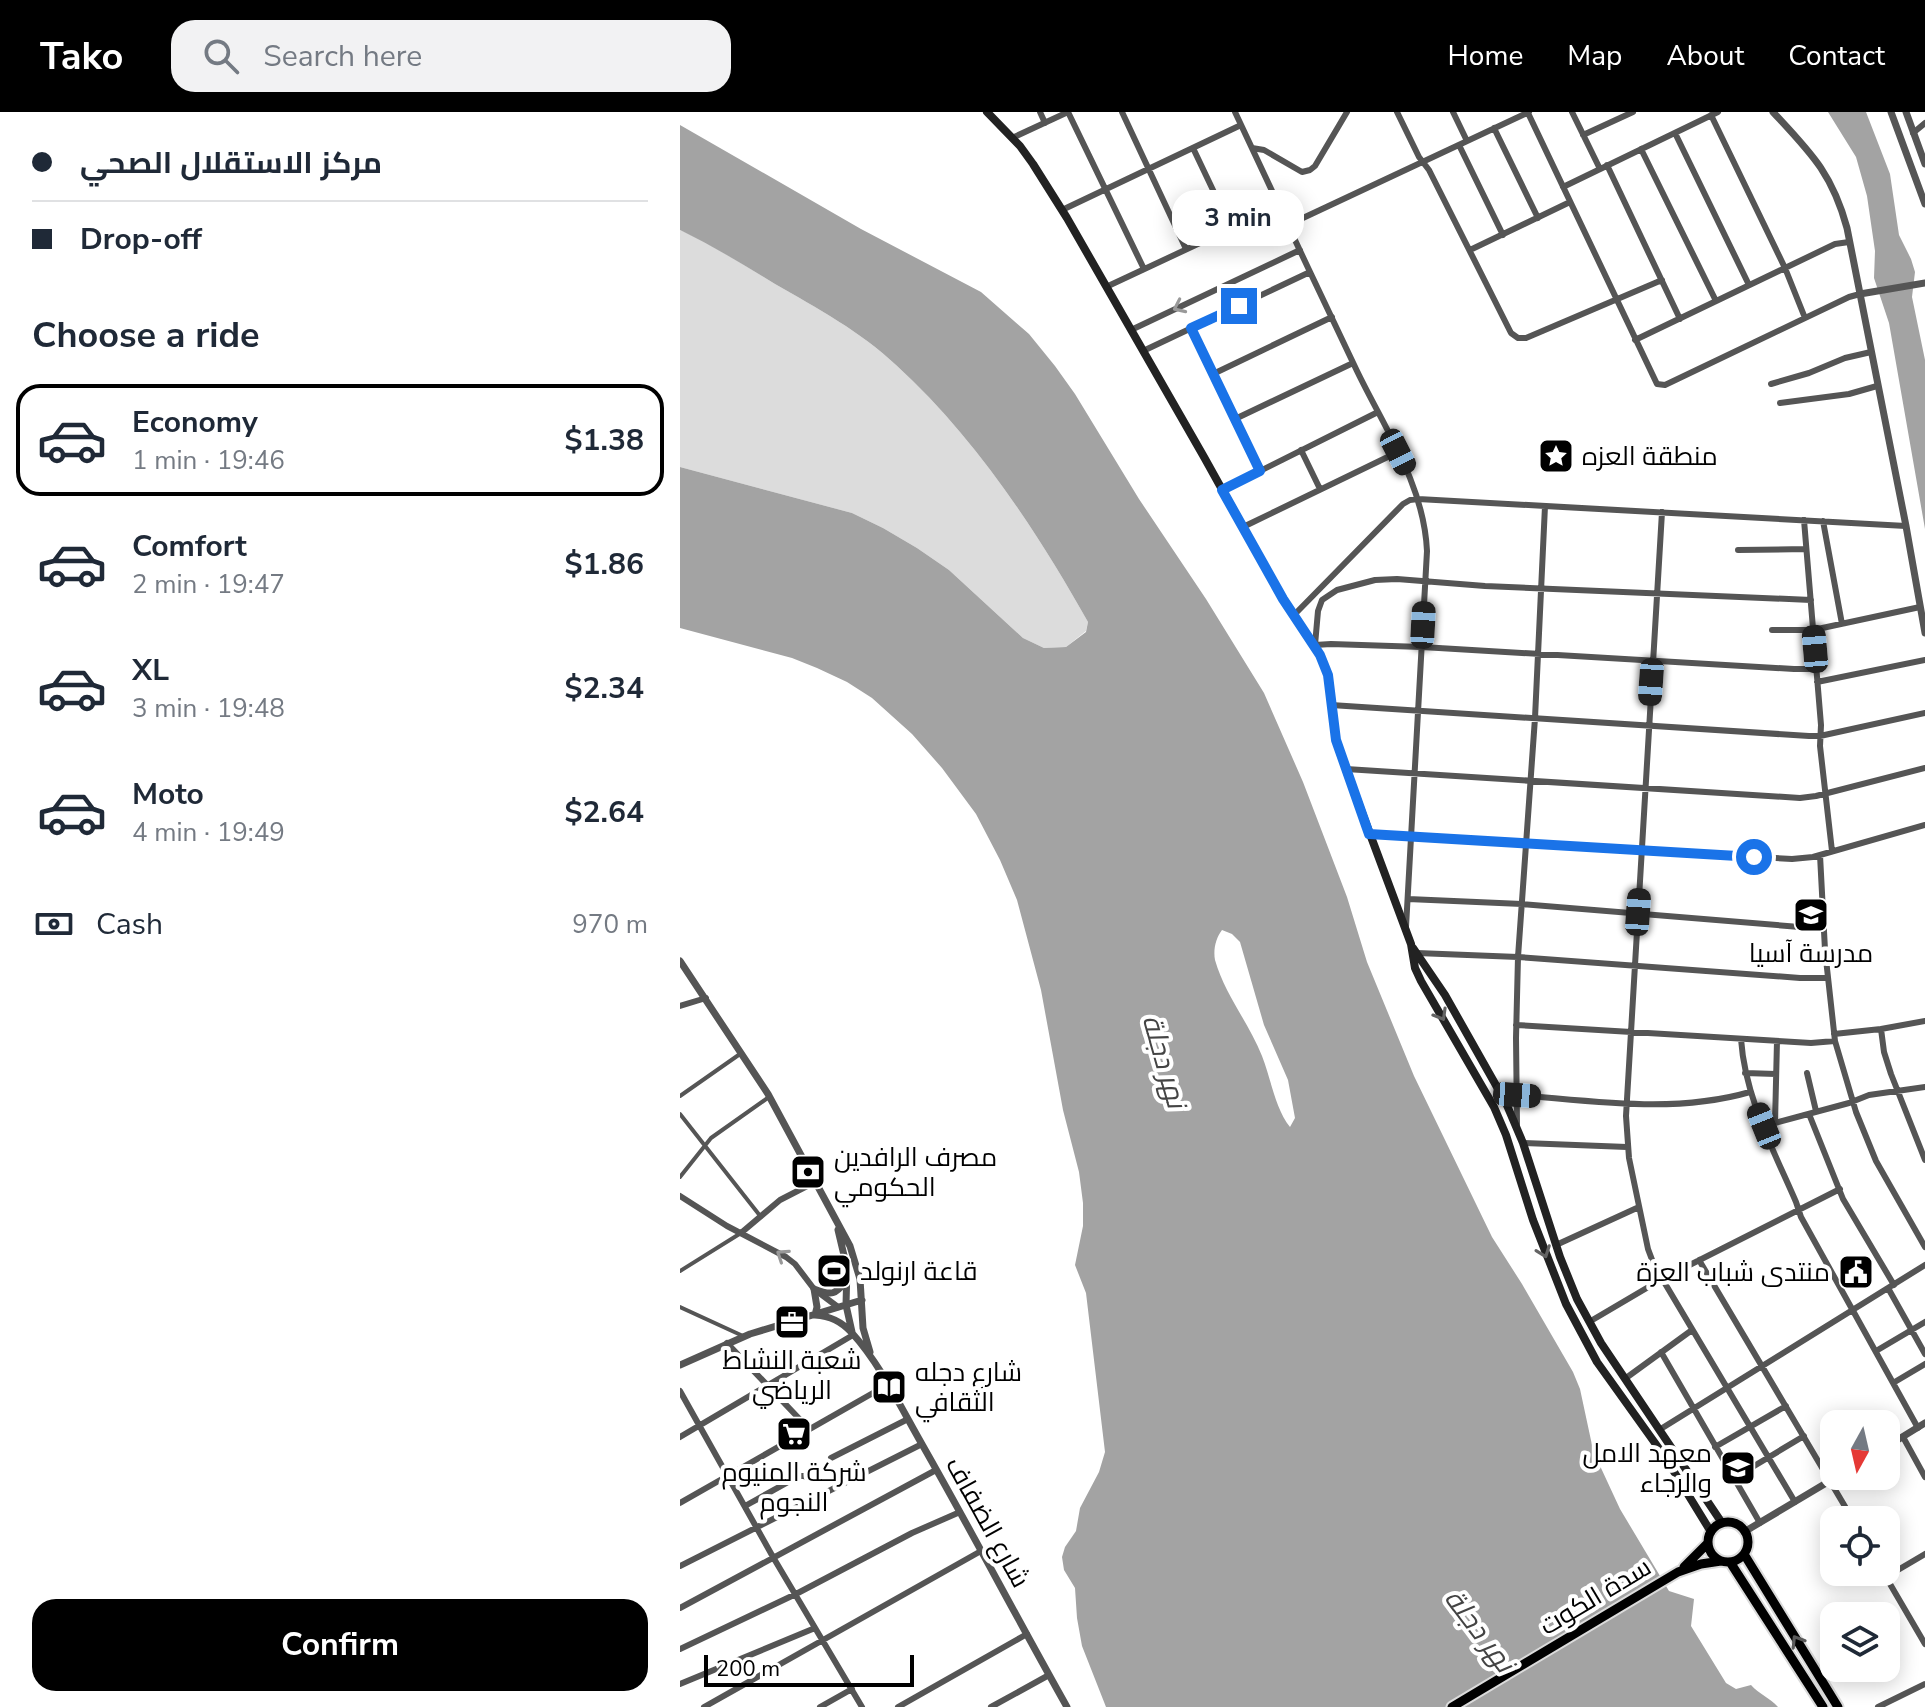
<!DOCTYPE html>
<meta charset="utf-8">
<style>
:root{--surface:#fff;--page:#f2f2f3;--text:#1f2937;--muted:#747a83;--line:#e0e1e3;--accent:#000}
body{margin:0;font-family:"Nunito Sans",Cairo,sans-serif;background:var(--page);color:var(--text);height:100vh;display:flex;flex-direction:column;font-size:30px;white-space:nowrap}
*{box-sizing:border-box;margin:0}
p{font-size:26px;color:var(--muted)}
.icon{flex:none;width:44px;height:44px;fill:none;stroke:currentColor;stroke-width:2;stroke-linecap:round;stroke-linejoin:round}
.map{position:relative;flex:1;overflow:hidden}
.sheet{display:flex;flex-direction:column;background:var(--surface);width:680px}
.sheet>*{flex:none}
.guide{display:grid;align-content:center;height:176px;padding:0 32px;background:var(--surface)}
.needle{width:52px;rotate:188deg}
.controls{position:absolute;left:1140px;top:1298px;display:grid;gap:16px}
.controls a{display:grid;place-items:center;width:80px;height:80px;border-radius:16px;background:var(--surface);box-shadow:0 4px 20px #0003;font-size:40px}
.scale{position:absolute;left:24px;bottom:20px;width:210px;box-sizing:border-box;padding-left:8px;border:4px solid #000;border-top:0;font-size:22px;line-height:28px;white-space:nowrap;color:#000;-webkit-text-stroke:6px #fff;paint-order:stroke}
.end{position:absolute;width:36px;height:36px;margin:-18px;border:10px solid #1a73e8;background:#fff;box-shadow:0 0 0 4px #fff}
.from{border-radius:50%}
.bubble{position:absolute;height:56px;border-radius:24px;background:var(--surface);box-shadow:0 4px 20px #0003;font-size:26px;font-weight:700;line-height:56px;text-align:center}
.car{position:absolute;width:24px;height:48px;margin:-24px -12px;border-radius:10px;box-shadow:0 0 6px 2px #0007;background:linear-gradient(#222 24%,#8ab4d8 0 40%,#222 0 76%,#8ab4d8 0 86%,#222 0)}
.guide b{display:flex;align-items:center;gap:28px;height:76px;font-size:30px}
.guide b+b{border-top:2px solid var(--line)}
.guide i{width:20px;height:20px;background:var(--text)}
ul{padding:0;list-style:none}
li{display:flex;align-items:center;gap:24px;height:112px;margin:0 16px 12px;padding:0 16px;border:4px solid transparent;border-radius:24px}
li div{flex:1}
li b{display:block;font-size:30px}
li em{font-style:normal;font-weight:700}
li.active{border-color:var(--accent)}
li>.icon{width:72px;height:72px;stroke-width:1.5}
h2{padding:0 32px;font-size:36px;line-height:96px}
.pay{display:flex;align-items:center;gap:20px;height:88px;padding:0 32px;font-size:30px}
.pay p{margin-inline-start:auto}
.action{display:flex;gap:16px;margin-top:auto;padding:16px 32px}
.action a{flex:1;height:92px;border-radius:24px;background:var(--accent);color:#fff;font-size:32px;font-weight:700;line-height:92px;text-align:center}
header{display:flex;align-items:center;gap:48px;box-sizing:border-box;height:112px;padding:0 40px;background:var(--accent);color:#fff}
header strong{font-size:38px}
nav{display:flex;gap:44px;margin-inline-start:auto;font-size:28px}
.search{width:560px;height:72px;background:var(--page);display:flex;align-items:center;gap:20px;box-sizing:border-box;padding:0 28px;border-radius:24px;color:var(--muted);font-size:30px}
main{display:flex;flex:1;min-height:0}
.map>svg:first-child{display:block}
</style>
<header>
<strong>Tako</strong>
<div class="search"><svg class="icon" aria-label="search" viewBox="0 0 24 24"><circle cx="10" cy="10" r="6"/><path d="M15 15l6 6"/></svg>Search here</div>
<nav><a>Home</a><a>Map</a><a>About</a><a>Contact</a></nav>
</header>
<main>
<section class="sheet">
<div class="guide">
<b><i class="from"></i>مركز الاستقلال الصحي</b>
<b><i></i>Drop-off</b>
</div>
<h2>Choose a ride</h2>
<ul>
<li class="active"><svg class="icon" aria-label="car" viewBox="0 0 24 24"><path d="M5 17H2v-5l4-1 3-4h7l3 4 3 1v5h-3M9 17h6M6 11h13"/><circle cx="7" cy="17" r="2"/><circle cx="17" cy="17" r="2"/></svg><div><b>Economy</b><p>1 min · 19:46</p></div><em>$1.38</em></li>
<li><svg class="icon" aria-label="car" viewBox="0 0 24 24"><path d="M5 17H2v-5l4-1 3-4h7l3 4 3 1v5h-3M9 17h6M6 11h13"/><circle cx="7" cy="17" r="2"/><circle cx="17" cy="17" r="2"/></svg><div><b>Comfort</b><p>2 min · 19:47</p></div><em>$1.86</em></li>
<li><svg class="icon" aria-label="car" viewBox="0 0 24 24"><path d="M5 17H2v-5l4-1 3-4h7l3 4 3 1v5h-3M9 17h6M6 11h13"/><circle cx="7" cy="17" r="2"/><circle cx="17" cy="17" r="2"/></svg><div><b>XL</b><p>3 min · 19:48</p></div><em>$2.34</em></li>
<li><svg class="icon" aria-label="car" viewBox="0 0 24 24"><path d="M5 17H2v-5l4-1 3-4h7l3 4 3 1v5h-3M9 17h6M6 11h13"/><circle cx="7" cy="17" r="2"/><circle cx="17" cy="17" r="2"/></svg><div><b>Moto</b><p>4 min · 19:49</p></div><em>$2.64</em></li>
</ul>
<div class="pay"><svg class="icon" aria-label="cash" viewBox="0 0 24 24"><path d="M3 7h18v10H3z"/><circle cx="12" cy="12" r="2"/></svg>Cash<p>970 m</p></div>
<div class="action"><a>Confirm</a></div>
</section>
<div class="map">
<svg width="1245" height="1595" viewBox="0 0 1245 1595">
<rect width="100%" height="100%" fill="#fff"/>
<path fill="#dcdcdc" d="M 0,118 C 33,133 64,153 95,172 C 137,196 181,220 216,253 C 294,324 357,419 408,510 L 406,519 L 386,535 L 364,536 L 343,526 L 269,458 L 237,436 L 203,416 L 172,401 L 0,355 Z"/>
<path fill="#a3a3a3" fill-rule="evenodd" d="M 1148,0 L 1186,0 L 1210,62 L 1219,123 L 1231,147 L 1235,160 L 1232,185 L 1245,248 L 1245,417 L 1209,211 L 1194,166 L 1195,139 L 1187,84 L 1176,45 Z
M 0,13 L 181,117 L 301,180 L 349,222 L 375,254 L 395,282 L 459,387 L 526,487 L 584,581 L 623,670 L 667,785 L 687,850 L 734,964 L 812,1125 L 842,1172 L 893,1260 L 900,1277 L 912,1333 L 921,1356 L 940,1397 L 989,1479 L 1014,1487 L 1011,1514 L 1046,1571 L 1056,1577 L 1071,1573 C 1079,1582 1090,1586 1098,1595 L 426,1595 L 402,1534 L 397,1506 L 395,1476 L 384,1458 L 382,1445 L 385,1435 L 396,1419 L 400,1396 L 419,1360 L 425,1340 L 406,1181 L 395,1153 L 403,1114 L 403,1091 L 399,1060 L 383,998 L 361,878 L 337,788 L 320,748 L 296,702 L 262,656 L 232,622 L 192,586 L 167,570 L 137,556 L 112,546 L 0,516 L 0,355 L 172,401 L 203,416 L 237,436 L 269,458 L 343,526 L 364,536 L 386,535 L 406,520 L 408,510 C 357,419 294,324 216,253 C 181,220 137,196 95,172 C 64,153 33,134 0,118 ZM 542,818 L 552,822 L 560,830 L 584,913 L 608,968 L 615,1006 L 610,1015 C 595,996 591,967 582,944 C 569,911 545,883 535,848 C 533,837 536,826 542,818 Z"/>
<g fill="none" stroke-linecap="round" stroke-linejoin="round">
<defs>
<path id="primary" d="M1028 1430a20 20 0 1 1 40 0a20 20 0 1 1-40 0Z
M 1064,1442 L 1158,1595
M 1050,1450 L 1143,1595
M 1004,1455 L 1028,1431
M 772,1595 L 998,1460 L 1021,1452 L 1041,1449"/>
</defs>
<use href="#primary" stroke="#dbdbdb" stroke-width="13"/>
<path stroke="#555" stroke-width="4" d="M 0,984 L 60,942
M 0,1002 L 81,1105
M 0,1065 L 31,1026 L 89,985
M 0,1159 L 61,1121
M 0,1195 L 63,1224"/>
<path stroke="#555" stroke-width="6" d="M 360,0 L 365,11
M 442,0 L 506,137
M 555,0 C 595,86 636,173 677,259 C 705,317 744,373 747,439 L 726,815
M 717,0 L 739,45 L 749,58 L 831,221 L 838,226 L 846,226 L 982,168
M 773,0 L 787,29
M 892,0 L 920,57
M 848,1 L 977,272 L 985,273 L 1169,185 L 1180,182
M 1031,3 L 1105,156 L 1125,206
M 814,16 L 858,106
M 995,21 L 1069,173
M 1233,21 L 1245,11
M 903,23 L 953,0
M 332,26 L 388,0 L 464,157
M 779,33 L 823,123
M 513,36 L 551,116
M 572,36 L 584,38 L 622,60 L 630,58 L 635,54 L 667,0
M 961,37 L 1036,189
M 927,53 L 1000,207
M 883,75 L 1038,0
M 382,98 L 561,13
M 608,113 L 849,0
M 790,138 L 890,90
M 426,175 L 599,94
M 511,216 L 580,359
M 451,218 L 620,138
M 955,228 L 1155,132 L 1169,130
M 463,239 L 630,160
M 533,262 L 652,205
M 1091,272 L 1129,261 L 1165,246 L 1191,240
M 1100,291 L 1169,282 L 1197,274
M 555,307 L 673,251
M 621,338 L 640,377
M 542,378 L 698,300
M 982,400 L 946,1004 L 949,1046 L 968,1137 L 974,1153 L 1115,1390
M 1124,408 L 1141,613 L 1140,634 L 1152,739
M 1143,409 L 1162,512
M 563,415 L 718,340
M 1058,438 L 1126,437
M 1131,488 L 805,474 L 717,467 L 695,468 L 657,478 L 642,488 L 638,499 L 635,533 L 651,532 L 742,535 L 1114,557 L 1136,557
M 614,503 L 723,392 L 730,388 L 738,387 L 1226,414
M 1092,518 L 1133,518 L 1240,495
M 1137,570 L 1245,548
M 651,593 L 1129,624 L 1140,624 L 1245,601
M 666,657 L 1120,686 L 1136,684 L 1245,656
M 690,722 L 1112,747 L 1133,745 L 1245,713
M 1140,743 L 1145,838 L 1155,929 L 1176,1000 L 1196,1049 L 1245,1135
M 728,787 L 842,792 L 1144,817
M 737,841 L 838,845 L 1120,866 L 1147,866
M 0,894 L 26,886
M 1245,909 L 1201,917 L 1204,940 L 1211,962 L 1245,1048
M 836,913 L 1131,931 L 1155,929
M 1154,922 L 1201,917
M 1061,927 C 1065,985 1093,1037 1116,1090 L 1121,1105 L 1238,1316
M 1065,961 L 1096,962
M 1127,961 L 1136,999
M 837,983 C 914,989 994,1002 1070,980
M 1129,1002 L 1163,1087 L 1214,1173
M 1095,1011 L 1097,929
M 837,1012 L 836,926 L 838,845 L 855,606 L 865,394
M 1084,1014 L 1169,991 L 1189,983 L 1245,975
M 843,1031 L 947,1035
M 0,1084 L 47,1114 L 106,1145 L 115,1152 L 134,1177 L 158,1195
M 61,1121 L 100,1088 L 135,1070
M 876,1133 L 959,1095
M 1019,1148 L 1173,1408
M 1208,1176 L 1245,1242
M 909,1210 L 982,1167 L 1160,1077
M 47,1231 L 129,1317
M 1196,1239 L 1245,1210
M 981,1240 L 1080,1411
M 946,1266 L 1012,1218
M 1213,1271 L 1245,1252
M 0,1279 L 93,1445 L 182,1595
M 979,1318 L 1245,1153
M 0,1325 L 173,1223
M 1223,1325 L 1245,1365
M 1035,1335 L 1106,1294
M 151,1346 L 228,1307
M 1054,1366 L 1124,1324
M 0,1391 L 207,1273
M 65,1394 L 119,1364 L 124,1364 L 132,1368
M 0,1454 L 242,1332
M 1203,1460 L 1245,1532
M 1206,1465 L 1245,1442
M 0,1496 L 256,1358
M 0,1537 L 116,1482 L 232,1421 L 280,1400
M 0,1572 L 135,1516
M 24,1595 L 301,1439
M 140,1595 L 172,1577
M 218,1595 L 347,1522
M 311,1595 L 369,1563
M 1198,1595 L 1245,1572"/>
<path stroke="#555" stroke-width="7" d="M 1093,0 C 1131,41 1152,61 1167,116 L 1226,414 L 1245,521
M 1211,0 L 1245,92
M 1226,0 L 1245,52
M 1180,182 L 1245,171
M 0,849 L 88,982 L 170,1134 L 180,1167 L 183,1216 L 190,1240
M 158,1118 L 167,1156 L 166,1193 L 172,1220
M 134,1177 L 137,1195 L 135,1203 C 150,1204 161,1209 172,1221 C 201,1253 221,1296 243,1334 C 292,1420 338,1508 387,1595
M 134,1177 C 152,1184 155,1183 167,1168
M 0,1253 L 70,1222 L 182,1188
M 1206,1335 L 1245,1311
M 1064,1420 L 1158,1364"/>
<path stroke="#222" stroke-width="8" d="M 307,0 L 340,34 L 353,52 L 387,106 L 524,345 L 603,487 L 640,543 L 648,563 L 656,628 L 668,663 L 731,832 L 735,856 L 741,869 L 814,995 L 826,1023 L 853,1108 L 886,1192 L 917,1250 L 985,1345 L 1031,1420
M 733,836 L 765,883 L 826,991 L 843,1031 L 880,1145 L 897,1187 L 921,1231 L 1042,1411"/>
<use href="#primary" stroke="#000" stroke-width="9"/>
</g>
<defs><path id="oneway-chevron" d="M-2-3.5L2.5 0L-2 3.5" fill="none" stroke-width="1.6" stroke-linecap="round" stroke-linejoin="round" transform="scale(2)"/></defs>
<g stroke="#999">
<use href="#oneway-chevron" transform="translate(499 195) rotate(155)"/>
<use href="#oneway-chevron" transform="translate(102 1143) rotate(-146)"/>
</g>
<g stroke="#646464">
<use href="#oneway-chevron" transform="translate(761 903) rotate(60)"/>
<use href="#oneway-chevron" transform="translate(864 1140) rotate(70)"/>
</g>
<use stroke="#595959" href="#oneway-chevron" transform="translate(1117 1529) rotate(-122)"/>
<g fill="none" stroke-linecap="round" stroke-linejoin="round">
<path stroke="#1a73e8" stroke-width="10" d="M 559,194 L 511,216 L 580,359 L 542,378 L 603,487 L 640,543 L 648,563 L 656,628 L 689,722 L 1074,745"/>
</g>
<defs>
<symbol id="sight-square" viewBox="-11 -11 22 22"><rect x="-9" y="-9" width="18" height="18" rx="4" fill="#000" stroke="#fff"/><path d="M0-6L1.8-2.2L6-1.7L2.9 1.2L3.7 5.4L0 3.3L-3.7 5.4L-2.9 1.2L-6-1.7L-1.8-2.2Z" fill="#fff"/></symbol>
<symbol id="school-square" viewBox="-11 -11 22 22"><rect x="-9" y="-9" width="18" height="18" rx="4" fill="#000" stroke="#fff"/><path d="M0-5L7-2L0 1L-7-2ZM-4 1L0 2.5L4 1V4Q0 6-4 4Z" fill="#fff"/></symbol>
<symbol id="bank-square" viewBox="-11 -11 22 22"><rect x="-9" y="-9" width="18" height="18" rx="4" fill="#000" stroke="#fff"/><path d="M-6-4H6V4H-6ZM0-2.3a2.3 2.3 0 1 0 0 4.6a2.3 2.3 0 1 0 0-4.6Z" fill="#fff"/></symbol>
<symbol id="stadium-square" viewBox="-11 -11 22 22"><rect x="-9" y="-9" width="18" height="18" rx="4" fill="#000" stroke="#fff"/><path d="M0-5a6.5 5 0 1 0 0 10a6.5 5 0 1 0 0-10ZM-3.5-1.8h7v3.6h-7Z" fill="#fff"/></symbol>
<symbol id="civic-square" viewBox="-11 -11 22 22"><rect x="-9" y="-9" width="18" height="18" rx="4" fill="#000" stroke="#fff"/><path d="M-.6-6.5H3V-4.5H.6V-3L4-1V1h2V6H-6V1h2V-1L-.6-3ZM-1.2 2.5V6h2.4V2.5Z" fill="#fff"/></symbol>
<symbol id="office-square" viewBox="-11 -11 22 22"><rect x="-9" y="-9" width="18" height="18" rx="4" fill="#000" stroke="#fff"/><path d="M-6-3h4V-5.5h4V-3h4V5H-6ZM-1-4.5V-3h2v-1.5ZM-6 0V1H6V0Z" fill="#fff"/></symbol>
<symbol id="library-square" viewBox="-11 -11 22 22"><rect x="-9" y="-9" width="18" height="18" rx="4" fill="#000" stroke="#fff"/><path d="M-6-4Q-3-5.5-.7-3.5V5Q-3 3-6 4ZM6-4Q3-5.5 .7-3.5V5Q3 3 6 4Z" fill="#fff"/></symbol>
<symbol id="supermarket-square" viewBox="-11 -11 22 22"><rect x="-9" y="-9" width="18" height="18" rx="4" fill="#000" stroke="#fff"/><path d="M-6-5.5h2.5l.6 2H6L4.5 2H-2.5L-4.4-4H-6ZM-1.5 3.2a1.3 1.3 0 1 0 .1 0ZM3 3.2a1.3 1.3 0 1 0 .1 0Z" fill="#fff"/></symbol>
<symbol id="university-square" viewBox="-11 -11 22 22"><rect x="-9" y="-9" width="18" height="18" rx="4" fill="#000" stroke="#fff"/><path d="M0-5L7-2L0 1L-7-2ZM-4 1L0 2.5L4 1V4Q0 6-4 4Z" fill="#fff"/></symbol>
</defs>
<g fill-rule="evenodd">
<use href="#sight-square" x="856" y="324" width="40" height="40"/>
<use href="#school-square" x="1111" y="783" width="40" height="40"/>
<use href="#bank-square" x="108" y="1040" width="40" height="40"/>
<use href="#stadium-square" x="134" y="1139" width="40" height="40"/>
<use href="#civic-square" x="1156" y="1140" width="40" height="40"/>
<use href="#office-square" x="92" y="1190" width="40" height="40"/>
<use href="#library-square" x="189" y="1255" width="40" height="40"/>
<use href="#supermarket-square" x="94" y="1302" width="40" height="40"/>
<use href="#university-square" x="1038" y="1336" width="40" height="40"/>
</g>
<g text-anchor="middle" stroke-width="8" stroke-linejoin="round" paint-order="stroke">
<g font-size="26" fill="#000" stroke="#fff" text-anchor="start">
<text x="902" y="353">منطقة العزه</text>
<text x="1131" y="850" text-anchor="middle">مدرسة آسيا</text>
<text x="154" y="1054">مصرف الرافدين<tspan x="154" dy="30">الحكومي</tspan></text>
<text x="180" y="1168">قاعة ارنولد</text>
<text x="1150" y="1169" text-anchor="end">منتدى شباب العزة</text>
<text x="112" y="1257" text-anchor="middle">شعبة النشاط<tspan x="112" dy="30">الرياضي</tspan></text>
<text x="235" y="1269">شارع دجله<tspan x="235" dy="30">الثقافي</tspan></text>
<text x="1032" y="1350" text-anchor="end">معهد الامل<tspan x="1032" dy="30">والرجاء</tspan></text>
<text x="114" y="1369" text-anchor="middle">شركة المنيوم<tspan x="114" dy="30">النجوم</tspan></text>
</g>
<g font-size="26" fill="#000" stroke="#fff">
<text transform="translate(308 1410) rotate(61)" y="9">شارع الضفاف</text>
<text transform="translate(915 1484) rotate(-31)" y="9">سدة الكوت</text>
</g>
<g font-size="28" font-style="italic" fill="#444" stroke="#fff">
<text transform="translate(485 949) rotate(74)" y="10">نهر دجلة</text>
<text transform="translate(800 1518) rotate(53)" y="10">نهر دجلة</text>
</g>
</g>
</svg>
<div class="controls">
<a><svg class="needle" viewBox="-14 -14 28 28"><path d="M0-13l5 13h-10z" fill="#e53935"/><path d="M0 13l5-13h-10z" fill="#747a83"/></svg></a>
<a><svg class="icon" aria-label="locate" viewBox="0 0 24 24"><circle cx="12" cy="12" r="6"/><path d="M12 2v4M12 18v4M2 12h4M18 12h4"/></svg></a>
<a><svg class="icon" aria-label="layers" viewBox="0 0 24 24"><path d="M12 4l9 5-9 5-9-5zM3 14l9 5 9-5"/></svg></a>
</div>
<div class="scale">200 m</div>
<i class="end from" style="left:1074px;top:745px"></i>
<i class="end" style="left:559px;top:194px"></i>
<div class="bubble" style="left:492px;top:78px;width:132px">3 min</div>
<i class="car" style="left:718px;top:340px;rotate:153deg"></i>
<i class="car" style="left:743px;top:513px;rotate:3deg"></i>
<i class="car" style="left:1135px;top:537px;rotate:355deg"></i>
<i class="car" style="left:971px;top:570px;rotate:184deg"></i>
<i class="car" style="left:958px;top:800px;rotate:4deg"></i>
<i class="car" style="left:837px;top:983px;rotate:94deg"></i>
<i class="car" style="left:1084px;top:1014px;rotate:338deg"></i>
</div>
</main>
